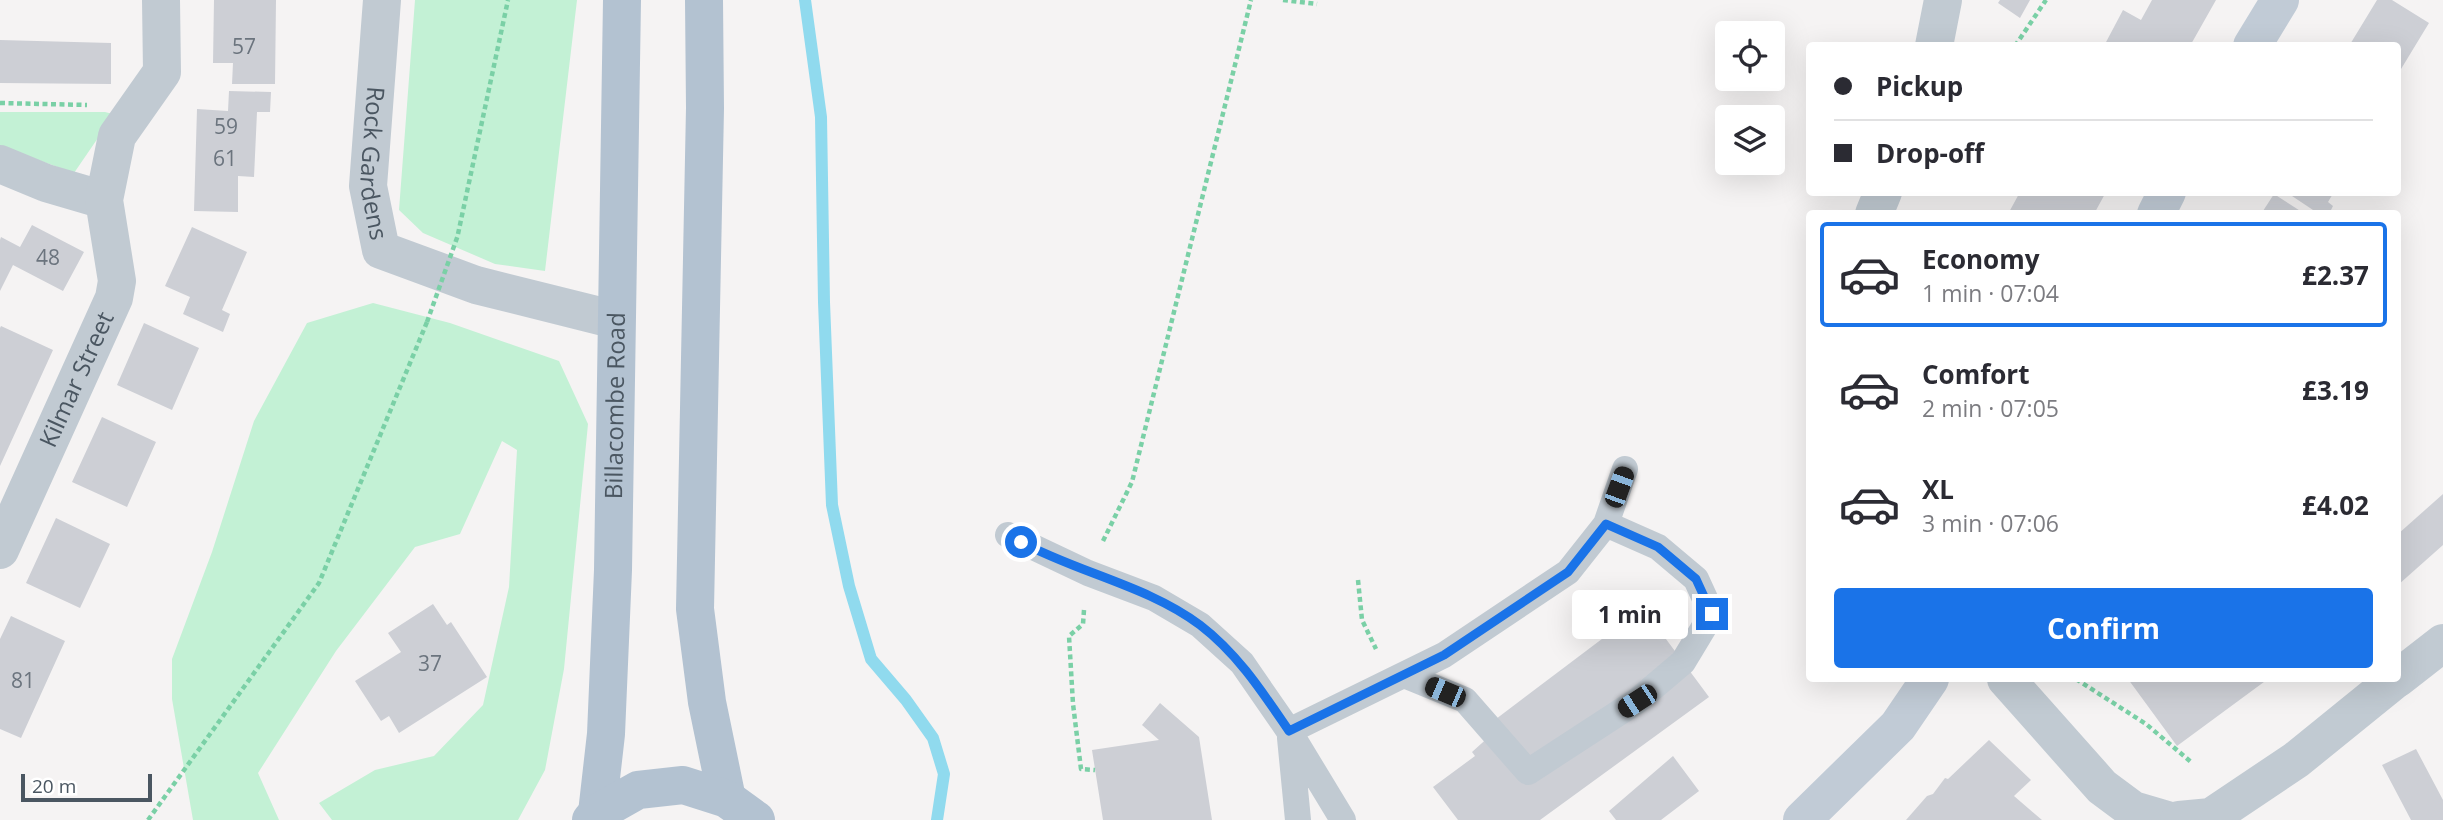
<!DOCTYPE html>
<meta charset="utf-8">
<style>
:root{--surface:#fff;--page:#f7f7f7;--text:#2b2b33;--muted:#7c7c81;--line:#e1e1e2;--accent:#1a73e8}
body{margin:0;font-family:"Open Sans",sans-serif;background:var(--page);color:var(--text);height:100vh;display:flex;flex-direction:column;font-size:26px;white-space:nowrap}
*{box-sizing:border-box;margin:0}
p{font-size:23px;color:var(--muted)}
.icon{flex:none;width:38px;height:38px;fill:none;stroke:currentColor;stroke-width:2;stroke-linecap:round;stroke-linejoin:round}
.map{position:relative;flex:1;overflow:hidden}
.side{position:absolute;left:1806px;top:210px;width:595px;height:472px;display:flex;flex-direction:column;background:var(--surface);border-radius:7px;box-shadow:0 7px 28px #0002}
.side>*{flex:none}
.banner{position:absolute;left:1806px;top:42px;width:595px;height:154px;border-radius:7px;box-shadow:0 7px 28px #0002;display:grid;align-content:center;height:154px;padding:0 28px;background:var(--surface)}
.controls{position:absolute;left:1715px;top:21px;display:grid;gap:14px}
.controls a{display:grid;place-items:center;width:70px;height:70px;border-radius:7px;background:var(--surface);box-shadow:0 7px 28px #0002;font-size:35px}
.scale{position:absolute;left:21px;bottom:18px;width:131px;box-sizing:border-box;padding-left:7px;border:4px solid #4a5661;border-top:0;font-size:19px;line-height:24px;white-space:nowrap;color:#4a5661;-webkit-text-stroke:5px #fff;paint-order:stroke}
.end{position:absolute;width:32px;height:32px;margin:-16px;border:9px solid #1a73e8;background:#fff;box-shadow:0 0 0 4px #fff}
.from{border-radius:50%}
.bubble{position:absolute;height:49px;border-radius:7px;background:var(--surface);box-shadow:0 7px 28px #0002;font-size:23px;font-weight:700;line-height:49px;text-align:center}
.car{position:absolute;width:21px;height:42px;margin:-21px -10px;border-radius:9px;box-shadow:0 0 5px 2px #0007;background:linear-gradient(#222 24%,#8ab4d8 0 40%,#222 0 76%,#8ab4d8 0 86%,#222 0)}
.banner b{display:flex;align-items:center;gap:24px;height:66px;font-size:26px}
.banner b+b{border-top:2px solid var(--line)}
.banner i{width:18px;height:18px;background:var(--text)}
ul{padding:12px 0 0;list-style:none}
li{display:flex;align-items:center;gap:21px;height:105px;margin:0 14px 10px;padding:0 14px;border:4px solid transparent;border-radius:7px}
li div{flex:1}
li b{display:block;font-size:26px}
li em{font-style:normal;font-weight:700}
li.current{border-color:var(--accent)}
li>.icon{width:63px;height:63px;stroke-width:1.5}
.primary-button{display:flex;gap:14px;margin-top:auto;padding:14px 28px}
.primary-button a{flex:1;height:80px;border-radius:7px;background:var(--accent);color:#fff;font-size:28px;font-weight:700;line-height:80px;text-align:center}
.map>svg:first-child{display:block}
</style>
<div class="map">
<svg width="2443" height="820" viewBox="0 0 2443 820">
<rect width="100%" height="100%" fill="#f5f3f3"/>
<path fill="#c3f1d5" d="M 415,0 L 577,0 L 545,271 L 495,264 L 423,233 L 399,210 Z
M 0,112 L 105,112 L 113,114 L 113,116 L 74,173 L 0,146 Z
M 373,303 L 450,323 L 559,361 L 588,424 L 564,669 L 545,770 L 518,820 L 332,820 L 319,803 L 375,770 L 434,756 L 483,705 L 509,587 L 517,450 L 502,441 L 460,534 L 415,547 L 336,651 L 258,773 L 279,820 L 193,820 L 172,699 L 172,659 L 212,552 L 254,421 L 307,323 Z"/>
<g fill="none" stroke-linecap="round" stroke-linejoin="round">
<path stroke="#90daee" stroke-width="12" d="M 805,0 L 821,117 L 824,302 L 832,505 L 849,586 L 871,659 L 906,700 L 933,738 L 944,774 L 937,820"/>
</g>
<path fill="#cdcfd5" d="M 214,0 L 276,0 L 275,84 L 232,84 L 233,63 L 213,63 Z
M 2000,0 L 2030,0 L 2020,18 L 1998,3 Z
M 2152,0 L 2216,0 L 2190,46 L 2105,44 L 2123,10 L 2141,20 Z
M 2377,0 L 2392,0 L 2429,23 L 2398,74 L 2398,46 L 2349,46 Z
M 0,40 L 111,43 L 111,84 L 0,83 Z
M 229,91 L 271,92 L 270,112 L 257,112 L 254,177 L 238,176 L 238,212 L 194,211 L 197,109 L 228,111 Z
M 2020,192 L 2042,194 L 2042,192 L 2106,192 L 2094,214 L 2008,214 Z
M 2286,192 L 2334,192 L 2328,202 L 2333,206 L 2329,214 L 2319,214 Z
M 2274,194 L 2305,214 L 2261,214 Z
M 32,225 L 84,252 L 63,291 L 13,265 L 0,291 L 0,240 L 1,237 L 20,247 Z
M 192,227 L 247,252 L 222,310 L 230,314 L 223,332 L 183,314 L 190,297 L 165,286 Z
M 144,323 L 199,348 L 172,410 L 117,385 Z
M 1,326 L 53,350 L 0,466 L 0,328 Z
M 102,417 L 156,442 L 127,507 L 72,482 Z
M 2443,494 L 2443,545 L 2398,585 L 2398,534 Z
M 56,518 L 110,544 L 80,608 L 26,583 Z
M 433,604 L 447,625 L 451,622 L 487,677 L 399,733 L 389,716 L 381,721 L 355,681 L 401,652 L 388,633 Z
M 1643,608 L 1709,697 L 1540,820 L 1458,820 L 1433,787 L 1475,756 L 1472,752 L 1502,725 L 1496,719 Z
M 11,616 L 65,641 L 21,738 L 0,729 L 0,639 Z
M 2128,679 L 2268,679 L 2177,746 Z
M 1160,703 L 1199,737 L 1212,820 L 1103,820 L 1092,750 L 1159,740 L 1142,725 Z
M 1989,740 L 2031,780 L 2014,796 L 2042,820 L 1906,820 L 1927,796 L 1933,794 L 1945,778 L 1948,779 Z
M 2416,749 L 2443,800 L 2443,820 L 2411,820 L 2382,765 Z
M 1673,756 L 1699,791 L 1661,820 L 1616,820 L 1609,811 Z"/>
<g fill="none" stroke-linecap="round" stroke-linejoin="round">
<path stroke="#7ad0a6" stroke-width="4.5" stroke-dasharray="5 3.5" stroke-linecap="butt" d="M 1283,0 L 1317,4
M 2015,46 L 2046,0
M 0,103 L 87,105
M 458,234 L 508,0
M 1103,541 L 1132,482 L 1251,0
M 1358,580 L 1362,620 L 1376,649
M 1084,610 L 1083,624 L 1069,636 L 1073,704 L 1081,769 L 1095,770
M 2076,679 L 2146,724 L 2191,762
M 148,820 L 319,583 L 427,322"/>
<path stroke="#c1cad2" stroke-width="26" d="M 1008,535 L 1088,573 L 1154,598 L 1200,625 L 1242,663 L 1289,731 L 1343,820
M 1404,675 L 1465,700 L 1528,772 L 1637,701 L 1683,662 L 1712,614 L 1696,579 L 1658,547 L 1606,524
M 1289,731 L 1444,655 L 1568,572 L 1606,524 L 1625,469
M 1290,738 L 1298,820"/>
<g stroke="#c1cad2" stroke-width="38">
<path id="s1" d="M 382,0 L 368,186 L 381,250 L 476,285 L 616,320"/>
<path d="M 1934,46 L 1943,0"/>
<path d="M 0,164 L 46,183 L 104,200"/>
<path d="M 1874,214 L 1883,192"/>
<path id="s2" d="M 0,550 L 114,298 L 117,281 L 104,200 L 117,136 L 162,72 L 161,0"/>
<path d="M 2398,678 L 2443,643"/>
<path d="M 2006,679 L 2102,787 L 2133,810 L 2167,820"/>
<path d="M 2179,820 L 2211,817 L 2296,760 L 2396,679"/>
</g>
<path stroke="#c1cbd6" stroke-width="38" d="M 2252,46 L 2280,0
M 2156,214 L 2167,192
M 1802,820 L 1898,726 L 1930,679"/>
<g stroke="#b3c2d1" stroke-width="38">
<path d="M 704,0 L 705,108 L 695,609 L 707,702 L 727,799"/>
<path id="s3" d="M 597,813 L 606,734 L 613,570 L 622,0"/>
<path d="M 591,820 L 597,813 L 638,790 L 683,785 L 727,799 L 756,820"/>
</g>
<path stroke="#7ad0a6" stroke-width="4.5" stroke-dasharray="5 3.5" stroke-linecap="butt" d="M 427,322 L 458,235"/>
</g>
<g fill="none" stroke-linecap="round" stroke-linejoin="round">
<path stroke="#1a73e8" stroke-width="9" d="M 1021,542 C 1079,573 1148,586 1200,625 C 1238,654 1263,693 1289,731 L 1444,655 L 1568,572 L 1606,524 L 1658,547 L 1696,579 L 1712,614"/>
</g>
<g text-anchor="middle" stroke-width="6" stroke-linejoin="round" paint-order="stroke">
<g font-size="21" fill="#6b747e">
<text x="244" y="54">57</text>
<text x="226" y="134">59</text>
<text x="225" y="166">61</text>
<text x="48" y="265">48</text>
<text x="430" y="671">37</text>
<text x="23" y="688">81</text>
</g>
<g font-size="24" fill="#4a5661" stroke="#fff">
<text dy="8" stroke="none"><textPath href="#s1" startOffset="164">Rock Gardens</textPath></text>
<text dy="8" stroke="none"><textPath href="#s2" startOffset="187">Kilmar Street</textPath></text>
<text dy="8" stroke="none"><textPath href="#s3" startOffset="408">Billacombe Road</textPath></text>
</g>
</g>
</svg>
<div class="controls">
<a><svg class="icon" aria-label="locate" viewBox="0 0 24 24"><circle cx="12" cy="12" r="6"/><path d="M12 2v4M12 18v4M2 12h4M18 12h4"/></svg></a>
<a><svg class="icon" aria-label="layers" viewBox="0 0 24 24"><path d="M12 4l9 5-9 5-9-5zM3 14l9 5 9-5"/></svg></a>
</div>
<div class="scale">20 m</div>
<i class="end from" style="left:1021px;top:542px"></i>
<i class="end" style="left:1712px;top:614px"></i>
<div class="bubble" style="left:1572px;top:590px;width:116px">1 min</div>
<i class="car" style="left:1619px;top:487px;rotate:20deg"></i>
<i class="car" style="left:1445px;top:692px;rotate:293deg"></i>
<i class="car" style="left:1637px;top:701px;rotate:237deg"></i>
<div class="banner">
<b><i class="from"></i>Pickup</b>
<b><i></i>Drop-off</b>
</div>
<section class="side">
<ul>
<li class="current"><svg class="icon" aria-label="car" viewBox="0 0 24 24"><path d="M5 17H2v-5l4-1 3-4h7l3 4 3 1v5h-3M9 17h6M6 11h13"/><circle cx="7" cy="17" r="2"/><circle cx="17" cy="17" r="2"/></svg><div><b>Economy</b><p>1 min · 07:04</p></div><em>£2.37</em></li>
<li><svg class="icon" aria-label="car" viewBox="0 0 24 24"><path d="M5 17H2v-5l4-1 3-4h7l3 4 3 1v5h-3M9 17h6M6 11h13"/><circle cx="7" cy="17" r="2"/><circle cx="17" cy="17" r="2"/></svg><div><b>Comfort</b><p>2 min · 07:05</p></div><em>£3.19</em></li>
<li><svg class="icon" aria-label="car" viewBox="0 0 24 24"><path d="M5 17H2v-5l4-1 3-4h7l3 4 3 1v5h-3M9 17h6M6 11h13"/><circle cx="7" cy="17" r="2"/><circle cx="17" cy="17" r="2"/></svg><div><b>XL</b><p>3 min · 07:06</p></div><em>£4.02</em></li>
</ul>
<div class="primary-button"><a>Confirm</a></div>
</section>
</div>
